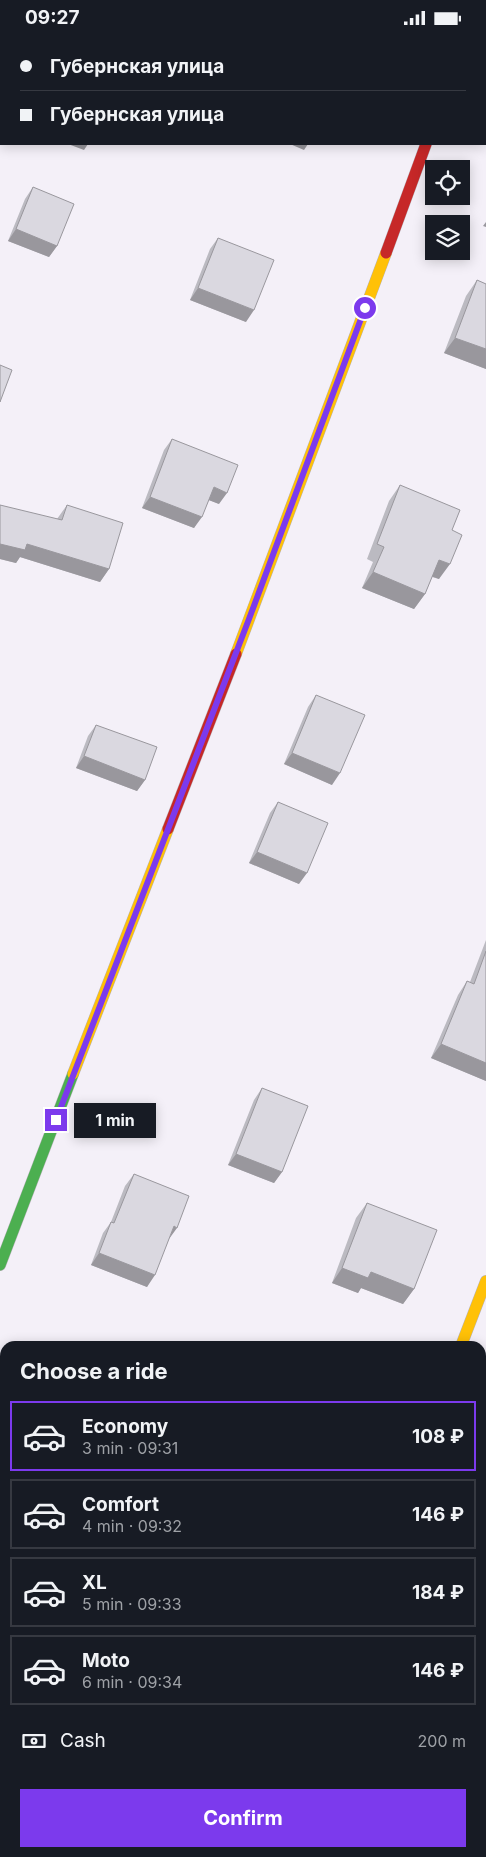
<!DOCTYPE html>
<meta charset="utf-8">
<style>
:root{--surface:#171b24;--page:#20242c;--text:#f1f3f6;--muted:#9ea1a6;--line:#363941;--accent:#7c3aed}
body{margin:0;font-family:Inter,sans-serif;background:var(--page);color:var(--text);height:100vh;display:flex;flex-direction:column;font-size:19px;white-space:nowrap}
*{box-sizing:border-box;margin:0}
p{font-size:16px;color:var(--muted)}
.icon{flex:none;width:28px;height:28px;fill:none;stroke:currentColor;stroke-width:2;stroke-linecap:round;stroke-linejoin:round}
.map{position:relative;flex:1;overflow:hidden}
.panel{position:absolute;left:0px;top:1306px;width:486px;height:516px;display:flex;flex-direction:column;background:var(--surface);border-radius:15px 15px 0 0;box-shadow:0 2px 12px #0003}
.panel>*{flex:none}
.top-card{position:absolute;left:0px;top:0px;width:486px;height:110px;box-shadow:0 2px 12px #0003;display:grid;align-content:center;height:110px;padding:0 20px;background:var(--surface)}
.controls{position:absolute;left:425px;top:125px;display:grid;gap:10px}
.controls a{display:grid;place-items:center;width:45px;height:45px;border-radius:0px;background:var(--surface);box-shadow:0 2px 12px #0003;font-size:25px}
.end{position:absolute;width:22px;height:22px;margin:-11px;border:6px solid #7c3aed;background:#fff;box-shadow:0 0 0 2px #fff}
.from{border-radius:50%}
.bubble{position:absolute;height:35px;border-radius:0px;background:var(--surface);box-shadow:0 2px 12px #0003;font-size:16px;font-weight:700;line-height:35px;text-align:center}
.top-card b{display:flex;align-items:center;gap:18px;height:48px;font-size:19px}
.top-card b+b{border-top:1px solid var(--line)}
.top-card i{width:12px;height:12px;background:var(--text)}
ul{padding:0;list-style:none}
li{display:flex;align-items:center;gap:15px;height:70px;margin:0 10px 8px;padding:0 10px;border:2px solid var(--line);border-radius:0px}
li div{flex:1}
li b{display:block;font-size:19px}
li em{font-style:normal;font-weight:700}
li.selected{border-color:var(--accent)}
li>.icon{width:45px;height:45px;stroke-width:1.5}
h2{padding:0 20px;font-size:22px;line-height:60px}
.pay{display:flex;align-items:center;gap:12px;height:55px;padding:0 20px;font-size:19px}
.pay p{margin-inline-start:auto}
.button{display:flex;gap:10px;margin-top:auto;padding:10px 20px}
.button a{flex:1;height:58px;border-radius:0px;background:var(--accent);color:#fff;font-size:20px;font-weight:700;line-height:58px;text-align:center}
.status{display:flex;justify-content:space-between;align-items:center;height:35px;padding:0 25px;background:var(--surface);direction:ltr}
.status svg{height:14px;fill:currentColor}
.map>svg:first-child{display:block}
</style>
<div class="status"><b>09:27</b><svg viewBox="0 0 49 12"><path d="M0 12V9h3v3zM5 12V6h3v6zM10 12V3h3v9zM15 12V0h3v12zM26 1h20v11H26zM47 4h2v5h-2z"/></svg></div>
<div class="map">
<svg width="486" height="1822" viewBox="0 0 486 1822">
<rect width="100%" height="100%" fill="#f4f0f8"/>
<g fill="none" stroke-linecap="round" stroke-linejoin="round">
<defs>
<path id="street" d="M 466,1 L 466,0
M 0,9 L 1,5
M 261,1822 L 263,1818"/>
<path id="fast" d="M 0,1230 L 73,1039"/>
<path id="slow" d="M 236,619 L 386,218
M 73,1039 L 168,794
M 461,1311 L 486,1246"/>
<path id="jam" d="M 386,218 L 426,109
M 168,794 L 236,619"/>
</defs>
<use href="#street" stroke="#b7b4ba" stroke-width="29"/>
<use href="#fast" stroke="#b7b4ba" stroke-width="12"/>
<use href="#slow" stroke="#b7b4ba" stroke-width="12"/>
<use href="#jam" stroke="#b7b4ba" stroke-width="12"/>
<use href="#street" stroke="#fdfdfe" stroke-width="28"/>
<use href="#fast" stroke="#4caf50" stroke-width="11"/>
<use href="#slow" stroke="#ffc107" stroke-width="11"/>
<use href="#jam" stroke="#c62828" stroke-width="11"/>
</g>
<path fill="#bbbac1" d="M 33,152 L 57,211 L 49,222 L 8,206 L 25,164 Z
M 218,203 L 246,287 L 190,265 L 210,214 Z
M 477,245 L 486,249 L 486,334 L 444,318 L 466,261 Z
M 172,404 L 219,469 L 209,465 L 194,493 L 142,473 L 164,415 Z
M 400,450 L 452,495 L 439,544 L 432,542 L 425,559 L 414,574 L 362,553 L 373,527 L 367,524 L 389,466 Z
M 67,470 L 109,534 L 100,547 L 20,522 L 16,528 L 0,524 L 57,484 Z
M 316,660 L 332,750 L 284,729 L 308,672 Z
M 96,690 L 145,745 L 137,756 L 76,733 L 88,701 Z
M 278,767 L 299,849 L 249,828 L 270,778 Z
M 486,905 L 486,1046 L 431,1023 L 458,960 L 467,946 L 470,947 Z
M 262,1053 L 282,1137 L 274,1148 L 228,1130 L 254,1065 Z
M 134,1139 L 169,1204 L 147,1252 L 91,1230 L 103,1198 L 111,1187 L 125,1151 Z
M 367,1168 L 414,1254 L 403,1269 L 361,1253 L 358,1258 L 332,1248 L 356,1183 Z
M 105,1818 L 186,1818 L 184,1822 L 103,1822 Z"/>
<path fill="#99979d" d="M 68,109 L 88,109 L 84,115 Z
M 290,109 L 308,109 L 304,115 Z
M 486,187 L 486,192 L 483,191 Z
M 16,194 L 57,211 L 49,222 L 8,206 Z
M 198,253 L 254,275 L 246,287 L 190,265 Z
M 455,303 L 486,314 L 486,334 L 444,318 Z
M 214,452 L 227,458 L 219,469 L 206,464 Z
M 150,462 L 202,482 L 194,493 L 142,473 Z
M 0,509 L 27,509 L 109,534 L 100,547 L 20,522 L 16,528 L 0,524 Z
M 439,525 L 450,529 L 439,544 L 428,540 Z
M 373,537 L 425,559 L 414,574 L 362,553 Z
M 292,718 L 340,738 L 332,750 L 284,729 Z
M 84,721 L 145,745 L 137,756 L 76,733 Z
M 257,817 L 307,838 L 299,849 L 249,828 Z
M 441,1009 L 486,1028 L 486,1046 L 431,1023 Z
M 236,1119 L 282,1137 L 274,1148 L 228,1130 Z
M 174,1191 L 177,1193 L 169,1204 Z
M 99,1218 L 155,1240 L 147,1252 L 91,1230 Z
M 342,1233 L 371,1237 L 414,1254 L 403,1269 L 361,1253 L 358,1258 L 332,1248 Z
M 0,1702 L 5,1704 L 5,1713 L 2,1717 L 0,1717 Z"/>
<path fill="#dad8e0" stroke="#99979d" d="M 301,0 L 355,0 L 355,1 L 305,1 Z
M 33,152 L 74,169 L 57,211 L 16,194 Z
M 218,203 L 274,225 L 254,275 L 198,253 Z
M 477,245 L 486,249 L 486,314 L 455,303 Z
M 0,330 L 12,335 L 0,367 Z
M 172,404 L 238,430 L 227,458 L 214,452 L 202,482 L 150,462 Z
M 400,450 L 460,475 L 452,495 L 462,500 L 450,529 L 439,525 L 425,559 L 373,537 L 384,512 L 377,509 Z
M 0,470 L 62,485 L 67,470 L 123,488 L 109,534 L 27,509 L 25,515 L 0,509 Z
M 316,660 L 365,680 L 340,738 L 292,718 Z
M 96,690 L 157,712 L 145,745 L 84,721 Z
M 278,767 L 328,788 L 307,838 L 257,817 Z
M 486,916 L 486,1028 L 441,1009 L 467,946 L 474,949 Z
M 262,1053 L 308,1071 L 282,1137 L 236,1119 Z
M 134,1139 L 189,1161 L 177,1193 L 174,1191 L 155,1240 L 99,1218 L 111,1187 L 114,1188 Z
M 367,1168 L 437,1195 L 414,1254 L 371,1237 L 368,1243 L 342,1233 Z
M 0,1658 L 5,1660 L 5,1704 L 0,1702 Z
M 109,1818 L 186,1818 L 184,1822 L 107,1822 Z"/>
<g fill="none" stroke-linecap="round" stroke-linejoin="round">
<path stroke="#7c3aed" stroke-width="6" d="M 56,1085 L 249,584 L 365,273"/>
</g>
</svg>
<div class="controls">
<a><svg class="icon" aria-label="locate" viewBox="0 0 24 24"><circle cx="12" cy="12" r="6"/><path d="M12 2v4M12 18v4M2 12h4M18 12h4"/></svg></a>
<a><svg class="icon" aria-label="layers" viewBox="0 0 24 24"><path d="M12 4l9 5-9 5-9-5zM3 14l9 5 9-5"/></svg></a>
</div>
<i class="end from" style="left:365px;top:273px"></i>
<i class="end" style="left:56px;top:1085px"></i>
<div class="bubble" style="left:74px;top:1068px;width:82px">1 min</div>
<div class="top-card">
<b><i class="from"></i>Губернская улица</b>
<b><i></i>Губернская улица</b>
</div>
<section class="panel">
<h2>Choose a ride</h2>
<ul>
<li class="selected"><svg class="icon" aria-label="car" viewBox="0 0 24 24"><path d="M5 17H2v-5l4-1 3-4h7l3 4 3 1v5h-3M9 17h6M6 11h13"/><circle cx="7" cy="17" r="2"/><circle cx="17" cy="17" r="2"/></svg><div><b>Economy</b><p>3 min · 09:31</p></div><em>108 ₽</em></li>
<li><svg class="icon" aria-label="car" viewBox="0 0 24 24"><path d="M5 17H2v-5l4-1 3-4h7l3 4 3 1v5h-3M9 17h6M6 11h13"/><circle cx="7" cy="17" r="2"/><circle cx="17" cy="17" r="2"/></svg><div><b>Comfort</b><p>4 min · 09:32</p></div><em>146 ₽</em></li>
<li><svg class="icon" aria-label="car" viewBox="0 0 24 24"><path d="M5 17H2v-5l4-1 3-4h7l3 4 3 1v5h-3M9 17h6M6 11h13"/><circle cx="7" cy="17" r="2"/><circle cx="17" cy="17" r="2"/></svg><div><b>XL</b><p>5 min · 09:33</p></div><em>184 ₽</em></li>
<li><svg class="icon" aria-label="car" viewBox="0 0 24 24"><path d="M5 17H2v-5l4-1 3-4h7l3 4 3 1v5h-3M9 17h6M6 11h13"/><circle cx="7" cy="17" r="2"/><circle cx="17" cy="17" r="2"/></svg><div><b>Moto</b><p>6 min · 09:34</p></div><em>146 ₽</em></li>
</ul>
<div class="pay"><svg class="icon" aria-label="cash" viewBox="0 0 24 24"><path d="M3 7h18v10H3z"/><circle cx="12" cy="12" r="2"/></svg>Cash<p>200 m</p></div>
<div class="button"><a>Confirm</a></div>
</section>
</div>
